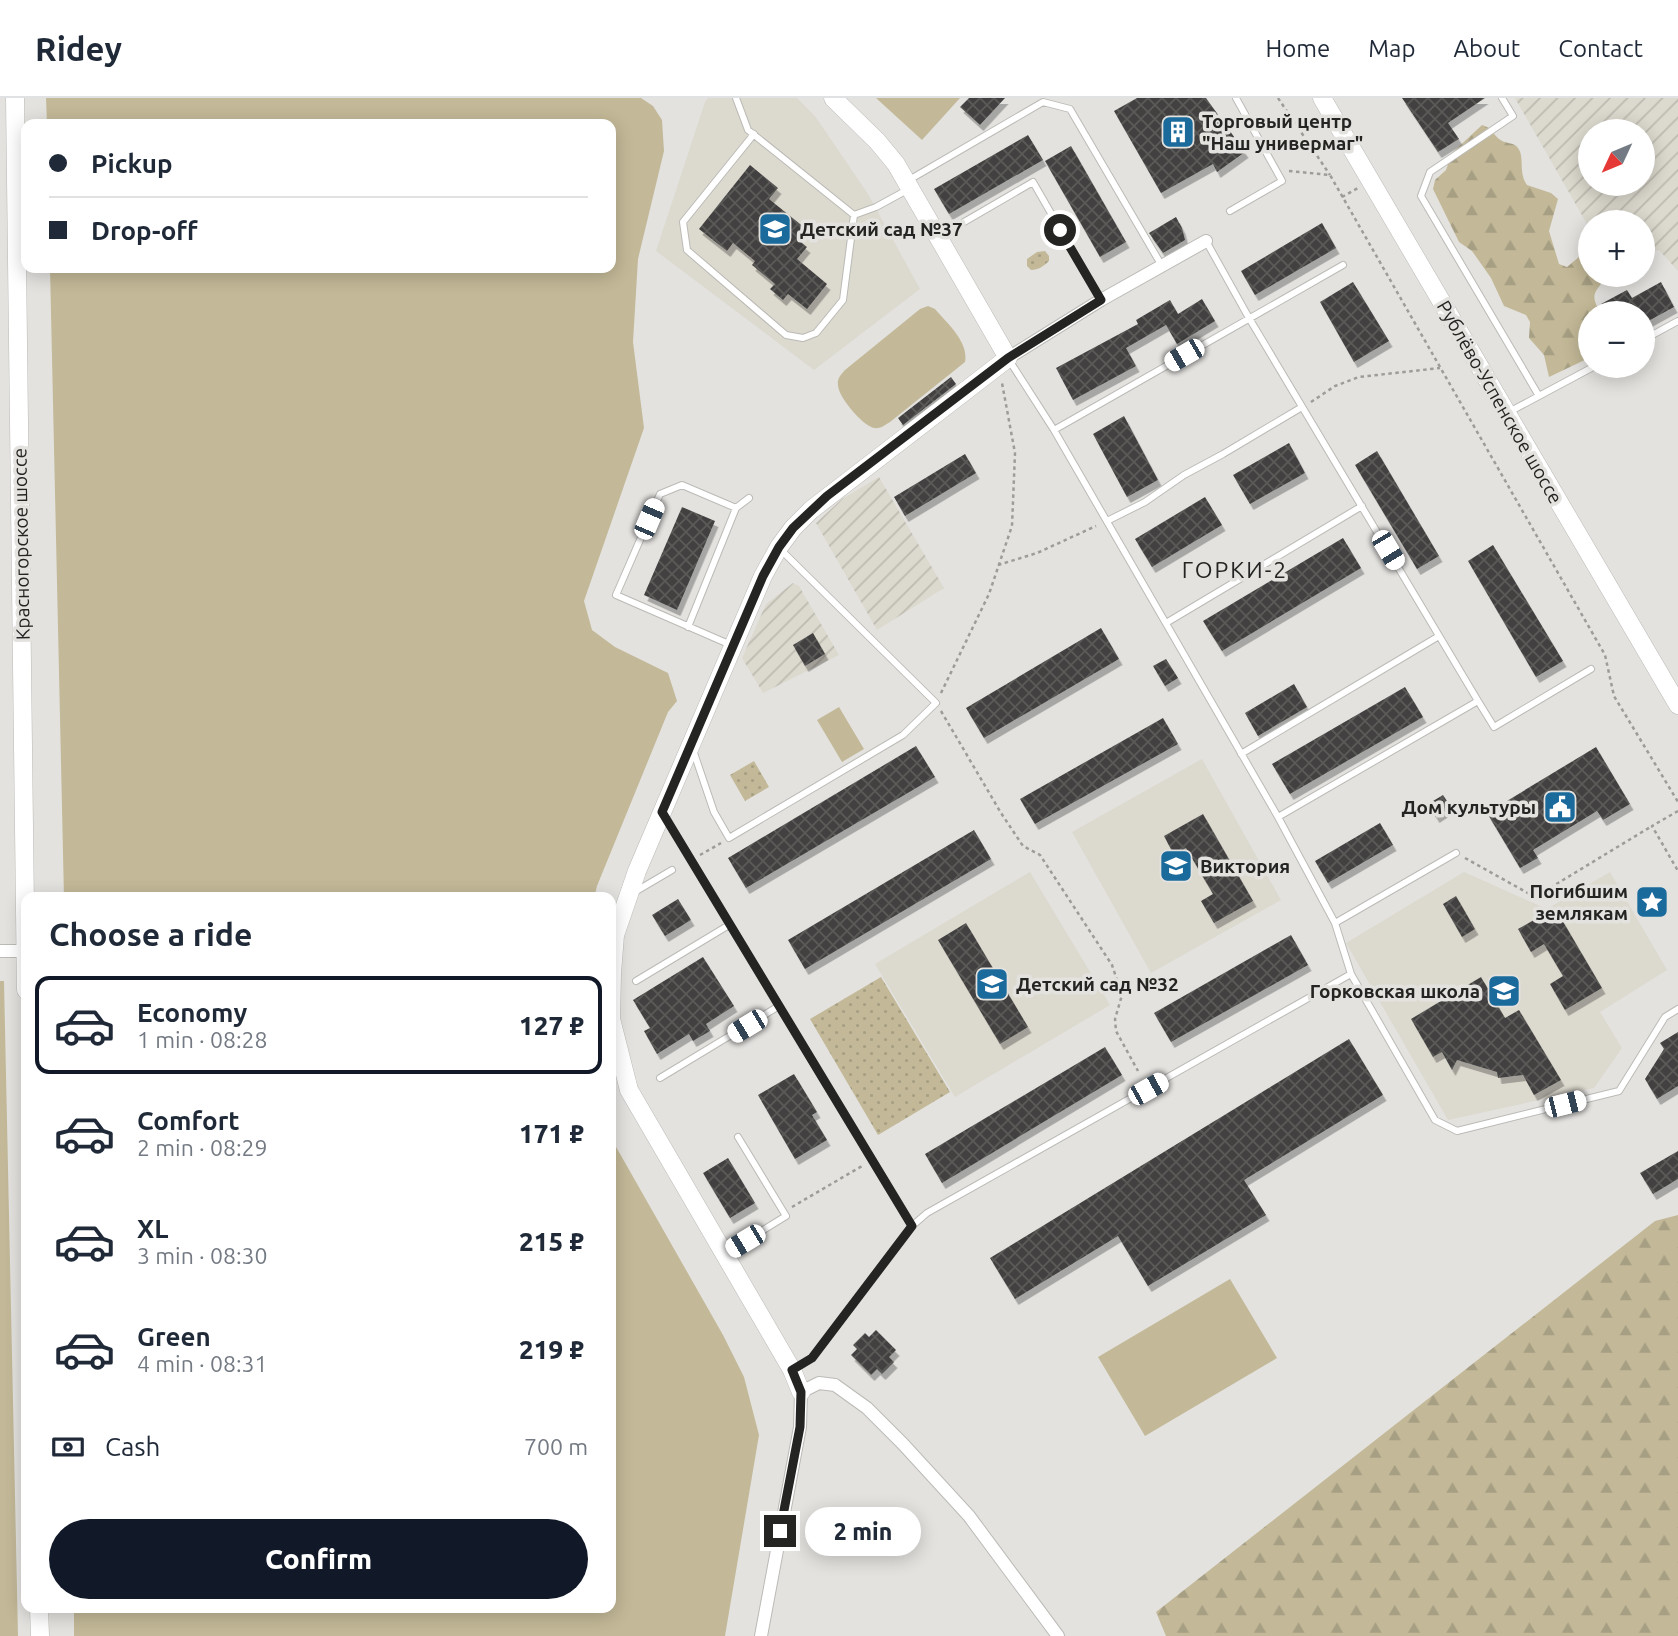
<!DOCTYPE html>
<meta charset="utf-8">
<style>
:root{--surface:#fff;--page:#f6f6f7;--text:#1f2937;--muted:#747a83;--line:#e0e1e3;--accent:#111827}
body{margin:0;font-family:Ubuntu,sans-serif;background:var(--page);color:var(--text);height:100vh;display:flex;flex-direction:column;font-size:26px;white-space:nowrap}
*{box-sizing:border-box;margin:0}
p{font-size:23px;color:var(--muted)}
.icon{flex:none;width:38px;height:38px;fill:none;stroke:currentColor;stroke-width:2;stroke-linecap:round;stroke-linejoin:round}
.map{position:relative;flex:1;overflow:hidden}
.panel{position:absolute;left:21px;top:794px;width:595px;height:721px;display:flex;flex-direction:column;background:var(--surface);border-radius:14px;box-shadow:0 4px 18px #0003}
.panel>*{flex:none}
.top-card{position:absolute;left:21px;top:21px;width:595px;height:154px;border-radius:14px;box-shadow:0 4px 18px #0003;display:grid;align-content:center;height:154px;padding:0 28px;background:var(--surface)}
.needle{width:46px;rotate:226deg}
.tools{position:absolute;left:1578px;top:21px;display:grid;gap:14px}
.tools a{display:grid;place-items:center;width:77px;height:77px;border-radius:50%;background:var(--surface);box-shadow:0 4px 18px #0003;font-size:35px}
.end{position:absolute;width:32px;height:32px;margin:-16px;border:9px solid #242422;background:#fff;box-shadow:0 0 0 4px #fff}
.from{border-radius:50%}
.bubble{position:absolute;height:49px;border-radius:24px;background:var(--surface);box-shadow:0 4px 18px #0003;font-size:23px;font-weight:800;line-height:49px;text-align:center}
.car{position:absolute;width:21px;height:42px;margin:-21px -10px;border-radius:9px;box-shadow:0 0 5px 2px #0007;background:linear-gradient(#fff 24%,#345 0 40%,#fff 0 76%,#345 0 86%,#fff 0)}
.top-card b{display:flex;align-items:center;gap:24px;height:66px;font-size:26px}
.top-card b+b{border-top:2px solid var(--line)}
.top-card i{width:18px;height:18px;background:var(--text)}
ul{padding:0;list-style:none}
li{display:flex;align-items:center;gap:21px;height:98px;margin:0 14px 10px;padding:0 14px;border:4px solid transparent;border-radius:14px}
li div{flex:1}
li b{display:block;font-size:26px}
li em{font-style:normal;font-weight:800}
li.current{border-color:var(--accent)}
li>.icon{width:63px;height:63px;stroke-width:1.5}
h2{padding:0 28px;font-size:32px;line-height:84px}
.pay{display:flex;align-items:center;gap:18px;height:77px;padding:0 28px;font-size:26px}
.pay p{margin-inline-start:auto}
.primary-button{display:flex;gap:14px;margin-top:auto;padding:14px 28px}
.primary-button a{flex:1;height:80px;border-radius:42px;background:var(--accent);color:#fff;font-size:28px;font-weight:800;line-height:80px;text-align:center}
header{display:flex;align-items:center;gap:42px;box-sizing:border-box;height:98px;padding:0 35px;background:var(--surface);border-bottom:2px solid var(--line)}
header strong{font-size:33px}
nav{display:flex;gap:38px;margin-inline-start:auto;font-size:24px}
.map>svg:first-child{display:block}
</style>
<header>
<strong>Ridey</strong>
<nav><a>Home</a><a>Map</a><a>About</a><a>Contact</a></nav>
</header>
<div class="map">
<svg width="1678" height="1538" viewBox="0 0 1678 1538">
<defs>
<pattern id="industrial-furrows" width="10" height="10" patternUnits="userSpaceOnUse" patternTransform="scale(1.75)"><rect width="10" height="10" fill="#dcd9ce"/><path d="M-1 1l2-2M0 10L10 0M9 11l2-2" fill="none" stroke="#bdbab1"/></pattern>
<pattern id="forest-firs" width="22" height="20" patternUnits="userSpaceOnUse" patternTransform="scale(1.75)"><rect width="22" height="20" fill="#c3b998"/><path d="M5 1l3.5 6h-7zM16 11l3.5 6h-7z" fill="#a79f83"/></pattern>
<pattern id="park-dots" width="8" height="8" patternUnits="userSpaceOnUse" patternTransform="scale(1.75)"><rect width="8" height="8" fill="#c3b998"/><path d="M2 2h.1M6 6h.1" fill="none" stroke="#a79f83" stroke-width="1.8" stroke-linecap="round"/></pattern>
<pattern id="building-cross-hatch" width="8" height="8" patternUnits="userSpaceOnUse" patternTransform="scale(1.75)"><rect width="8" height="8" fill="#42413f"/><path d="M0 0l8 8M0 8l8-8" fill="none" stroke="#5b5a58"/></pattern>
<filter id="shadow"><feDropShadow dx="3.5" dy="6" stdDeviation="0" flood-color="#0004"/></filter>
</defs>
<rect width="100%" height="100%" fill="#e3e2df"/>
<path fill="#dcd9ce" d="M 708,0 L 797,0 L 815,18 L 868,96 L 920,191 L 814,272 L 656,153 L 705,4 Z
M 1202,661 L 1281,802 L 1151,875 L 1072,734 Z
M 1030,774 L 1110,907 L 955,999 L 875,866 Z
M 1464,774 L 1547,811 L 1610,774 L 1667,872 L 1600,914 L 1622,950 L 1594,990 L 1448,1022 L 1346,845 Z"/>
<path fill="url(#industrial-furrows)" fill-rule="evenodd" d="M 1515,0 L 1678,0 L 1678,173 L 1659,152 L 1643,156 L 1643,124 L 1591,124 L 1591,133 ZM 1591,33 L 1643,33 L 1643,86 L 1591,86 Z
M 879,379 L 944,490 L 877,532 L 816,425 L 842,401 Z
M 793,485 L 799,488 L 839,557 L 763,595 L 742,560 L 766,506 Z"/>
<path fill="#c3b998" d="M 46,0 L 641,0 L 653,8 L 662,22 L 664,53 L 638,161 L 633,244 L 644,330 L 584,503 L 592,532 L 615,549 L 668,575 L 677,603 L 668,614 L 597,788 L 594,800 L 64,800 L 50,170 L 611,170 L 611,26 L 47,26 Z
M 876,0 L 960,0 L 922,42 Z
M 928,208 L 935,211 C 947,225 969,244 965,264 L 890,324 C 885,327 881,331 874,330 C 863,328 838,299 838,287 C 837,280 841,277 845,272 L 920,211 Z
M 839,609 L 864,651 L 842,664 L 817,622 Z
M 0,883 L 4,883 L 18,1538 L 0,1538 Z
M 611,1040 L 723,1237 L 744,1279 L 759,1337 L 725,1538 L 74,1538 L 74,1510 L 611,1510 Z
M 1230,1181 L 1277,1260 L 1145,1338 L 1098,1259 Z"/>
<path fill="url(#forest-firs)" d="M 1482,27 C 1492,30 1492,35 1499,41 C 1505,46 1514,44 1518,50 C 1525,59 1518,74 1527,87 L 1551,95 L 1558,101 L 1549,133 L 1559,166 L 1567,169 L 1586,153 L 1591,157 L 1591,177 L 1604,177 L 1605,181 C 1593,196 1591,197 1600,215 L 1591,215 L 1591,259 L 1549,279 L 1544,257 L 1529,240 L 1530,224 L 1526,217 L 1504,208 L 1491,180 L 1472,153 L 1459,144 L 1433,91 L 1435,82 L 1446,72 L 1452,55 Z
M 1678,1117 L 1678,1538 L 1166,1538 L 1156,1514 L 1655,1123 Z"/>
<path fill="url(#park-dots)" d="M 1045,153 L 1049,158 L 1049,163 C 1044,168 1038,172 1031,172 L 1027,168 L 1027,161 L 1037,154 Z
M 754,663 L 769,689 L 745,703 L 730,677 Z
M 881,879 L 950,994 L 878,1037 L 810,921 Z"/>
<path fill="url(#building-cross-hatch)" filter="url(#shadow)" d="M 969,0 L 1005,0 L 980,27 L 960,9 Z
M 1137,0 L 1206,0 L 1245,54 L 1217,74 L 1213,66 L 1161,95 L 1114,13 Z
M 1402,0 L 1485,0 L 1448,25 L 1459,41 L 1438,54 Z
M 1028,37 L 1043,62 L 949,116 L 934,91 Z
M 1071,48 L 1126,144 L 1100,159 L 1045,63 Z
M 750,67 L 778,90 L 769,101 L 805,130 L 797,141 L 807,149 L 797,161 L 827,186 L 807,211 L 788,196 L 783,202 L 770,191 L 775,186 L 752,167 L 755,163 L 733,145 L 727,153 L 699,131 Z
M 1176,119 L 1182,130 L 1185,142 L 1163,155 L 1149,135 Z
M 1322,125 L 1336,150 L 1255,197 L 1241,173 Z
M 1353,184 L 1389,243 L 1354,264 L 1320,204 Z
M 1661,184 L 1674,209 L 1643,226 L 1643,215 L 1606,215 L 1601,206 L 1627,192 L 1632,200 Z
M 1202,201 L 1215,223 L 1177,246 L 1166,227 L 1126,250 L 1136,268 L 1073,302 L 1056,270 L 1138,226 L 1136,222 L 1170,202 L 1178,216 Z
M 951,279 L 956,286 L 903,327 L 898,320 Z
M 1124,318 L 1158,382 L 1127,399 L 1093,336 Z
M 1289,345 L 1305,375 L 1250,406 L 1233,377 Z
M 1377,353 L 1439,458 L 1417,471 L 1355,367 Z
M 965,356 L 976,375 L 905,418 L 894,399 Z
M 1205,399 L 1222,427 L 1152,469 L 1135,441 Z
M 682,409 L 715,423 L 677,512 L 644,497 Z
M 1343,440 L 1361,470 L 1222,553 L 1203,523 Z
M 1493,447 L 1563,563 L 1536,579 L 1468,463 Z
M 1101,530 L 1119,561 L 984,640 L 966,610 Z
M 813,535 L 825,556 L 805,568 L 793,547 Z
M 1166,561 L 1178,580 L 1165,588 L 1153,568 Z
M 1294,586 L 1307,609 L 1258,638 L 1245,615 Z
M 1405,589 L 1423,619 L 1290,696 L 1272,666 Z
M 1163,620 L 1178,646 L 1035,726 L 1020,701 Z
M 916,648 L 935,679 L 746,790 L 728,760 Z
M 1596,649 L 1630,706 L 1603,722 L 1597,713 L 1533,752 L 1538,760 L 1520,770 L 1487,715 Z
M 1443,697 L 1451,709 L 1436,719 L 1428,706 Z
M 1203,716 L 1253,803 L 1214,825 L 1201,803 L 1213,796 L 1186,750 L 1174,757 L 1164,738 Z
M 1380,725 L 1393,747 L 1328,785 L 1315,763 Z
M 974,732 L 991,761 L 805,871 L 788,842 Z
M 1456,798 L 1475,831 L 1462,839 L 1443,806 Z
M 678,801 L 691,822 L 665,838 L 652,817 Z
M 1555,810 L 1602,890 L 1565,912 L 1550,886 L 1563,878 L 1544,846 L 1531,854 L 1518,831 Z
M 966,825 L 1028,929 L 1000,946 L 938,842 Z
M 1291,837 L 1308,867 L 1171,944 L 1154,915 Z
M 703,859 L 734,908 L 706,926 L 710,933 L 693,943 L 689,936 L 657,956 L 644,933 L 650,930 L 633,902 Z
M 1481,879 L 1505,920 L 1519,912 L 1561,982 L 1534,997 L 1523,977 L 1498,980 L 1497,974 L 1457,962 L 1452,972 L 1442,954 L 1433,959 L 1411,921 Z
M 1678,934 L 1678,988 L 1657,1001 L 1645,981 L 1664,951 L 1660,945 Z
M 1349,941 L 1383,997 L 1244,1082 L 1266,1117 L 1148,1188 L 1118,1138 L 1015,1201 L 990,1160 Z
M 1105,949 L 1122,977 L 942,1085 L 925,1056 Z
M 794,976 L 817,1014 L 812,1017 L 827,1042 L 795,1061 L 758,997 Z
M 1678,1053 L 1678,1081 L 1653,1096 L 1640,1075 Z
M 728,1060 L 755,1105 L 730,1120 L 703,1075 Z
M 876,1232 L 896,1252 L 889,1259 L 894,1264 L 882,1276 L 877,1271 L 871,1277 L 851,1257 L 857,1251 L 853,1247 L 865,1235 L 869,1239 Z"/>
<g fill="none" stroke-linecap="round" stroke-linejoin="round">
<defs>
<path id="lane" d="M 736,0 L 748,32 L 854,117 L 876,109 L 909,91
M 1502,0 L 1513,18 L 1430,74 L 1421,98 L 1539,298
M 754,36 L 683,124 L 687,152 L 786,237 L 803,240 L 816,235 L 843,202 L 854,117
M 909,82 L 1043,4 L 1070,11 L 1162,168
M 1230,113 L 1282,83 L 1236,0
M 940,138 L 1033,84 L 1101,202
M 1206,143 L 1249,220 L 1478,603 L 1278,719
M 1643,242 L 1678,223
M 1009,262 L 1054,332 L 1278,719 L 1335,825 L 1351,876 L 1435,1022 L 1457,1033 L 1619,993 L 1665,919 L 1678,911
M 1509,314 L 1595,268
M 1054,332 L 1343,167
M 1107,423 L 1145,404 L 1184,377 L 1223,356 L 1302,309
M 1166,525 L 1362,408
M 688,529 L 736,410
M 731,547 L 616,497 L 660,396 L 682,387 L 736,410 L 749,400
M 1478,603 L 1494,629 L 1591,571
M 693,652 L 714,714 L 729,740 L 903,637 L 936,605 L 780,451
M 1241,656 L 1439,538
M 665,719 L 912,1128
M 633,795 L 672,772
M 1335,825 L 1456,755
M 636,883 L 729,827
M 660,980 L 779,908
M 726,1155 L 786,1118 L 738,1039
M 793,1271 L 812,1260 L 912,1128 L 927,1115 L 1351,876"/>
<path id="street" d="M 1008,260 L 1101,202 L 1206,143
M 0,853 L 25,853
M 761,1538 L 800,1329 L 801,1294 L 819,1285 L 835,1287 L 867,1310 L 903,1346 L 969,1418 L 1058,1538"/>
<path id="secondary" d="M 15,0 L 26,892
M 1322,0 L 1678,607
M 611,919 L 612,875 L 615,837 L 637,773 L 763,478 L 779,449 L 793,430 L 811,412 L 1008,260 L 896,66 L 877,43 L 833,0
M 611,921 L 629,992 L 792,1272 L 801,1294
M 39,1510 L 40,1538"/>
</defs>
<use href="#lane" stroke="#bbbab6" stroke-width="8"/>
<use href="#street" stroke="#bbbab6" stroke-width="14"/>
<use href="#secondary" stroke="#bbbab6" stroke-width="19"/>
<path stroke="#9d9c9a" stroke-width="2.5" stroke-dasharray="3.5 3.5" stroke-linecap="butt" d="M 1278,0 L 1330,77
M 1289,73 L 1330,77 L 1605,557 L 1614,598 L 1678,704
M 1342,99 L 1358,90
M 1311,304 L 1335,288 L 1359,279 L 1440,270
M 998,467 L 1037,455 L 1096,428
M 941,595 L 989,496 L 1012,428 L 1015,355 L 1002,285
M 941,613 L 1001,715 L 1023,748 L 1040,757 L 1112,867 L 1122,897 L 1115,921 L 1116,933 L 1138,973
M 1678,713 L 1652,728 L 1678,773
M 700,757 L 721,745
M 1465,760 L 1535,799 L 1652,728
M 792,1109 L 862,1068"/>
<use href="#lane" stroke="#fff" stroke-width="6"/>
<use href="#street" stroke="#fff" stroke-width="12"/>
<use href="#secondary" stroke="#fff" stroke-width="18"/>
</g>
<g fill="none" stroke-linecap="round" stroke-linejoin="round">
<path stroke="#242422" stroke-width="9" d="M 780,1433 L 800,1329 L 801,1294 L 792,1272 L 812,1260 L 912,1128 L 662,714 L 763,478 L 779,449 L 793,430 L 827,398 L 1008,260 L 1101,202 L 1060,132"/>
</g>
<defs>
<symbol id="building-square" viewBox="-11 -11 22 22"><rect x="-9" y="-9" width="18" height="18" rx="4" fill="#1b6a9c" stroke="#e3e2df"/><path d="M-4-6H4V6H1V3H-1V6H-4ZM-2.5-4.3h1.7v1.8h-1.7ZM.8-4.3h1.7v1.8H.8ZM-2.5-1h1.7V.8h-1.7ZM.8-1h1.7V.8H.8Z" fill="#fff"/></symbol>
<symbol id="school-square" viewBox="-11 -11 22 22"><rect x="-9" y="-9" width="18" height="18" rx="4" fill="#1b6a9c" stroke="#e3e2df"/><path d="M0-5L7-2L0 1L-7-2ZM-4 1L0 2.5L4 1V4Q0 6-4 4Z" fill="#fff"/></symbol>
<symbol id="civic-square" viewBox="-11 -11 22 22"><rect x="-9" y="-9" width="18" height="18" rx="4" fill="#1b6a9c" stroke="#e3e2df"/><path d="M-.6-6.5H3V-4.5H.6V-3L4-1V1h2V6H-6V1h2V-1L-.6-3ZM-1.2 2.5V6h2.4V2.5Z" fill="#fff"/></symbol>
<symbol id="sight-square" viewBox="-11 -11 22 22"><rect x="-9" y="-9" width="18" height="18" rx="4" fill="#1b6a9c" stroke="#e3e2df"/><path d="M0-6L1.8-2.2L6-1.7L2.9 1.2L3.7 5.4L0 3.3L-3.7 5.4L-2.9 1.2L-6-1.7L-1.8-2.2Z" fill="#fff"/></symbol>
</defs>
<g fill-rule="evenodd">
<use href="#building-square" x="1159" y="15" width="38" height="38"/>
<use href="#school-square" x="756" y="112" width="38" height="38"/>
<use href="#civic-square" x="1541" y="690" width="38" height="38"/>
<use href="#school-square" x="1157" y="749" width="38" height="38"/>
<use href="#sight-square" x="1633" y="785" width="38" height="38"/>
<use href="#school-square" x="973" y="867" width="38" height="38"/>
<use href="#school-square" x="1485" y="874" width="38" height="38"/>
</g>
<g text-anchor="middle" stroke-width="7" stroke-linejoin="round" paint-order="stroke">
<g font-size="19" font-weight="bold" fill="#242422" stroke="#e3e2df" text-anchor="start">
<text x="1202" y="30">Торговый центр<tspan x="1202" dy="22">"Наш универмаг"</tspan></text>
<text x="800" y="138">Детский сад №37</text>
<text x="1536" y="716" text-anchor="end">Дом культуры</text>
<text x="1200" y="775">Виктория</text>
<text x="1628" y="800" text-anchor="end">Погибшим<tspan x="1628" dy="22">землякам</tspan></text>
<text x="1016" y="893">Детский сад №32</text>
<text x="1480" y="900" text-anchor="end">Горковская школа</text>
</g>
<g font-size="19" fill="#242422" stroke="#e3e2df">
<text transform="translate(1500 304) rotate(60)" y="7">Рублёво-Успенское шоссе</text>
<text transform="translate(21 446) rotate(-91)" y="7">Красногорское шоссе</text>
</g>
<g font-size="23" letter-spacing="2" fill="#242422" stroke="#e3e2df">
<text x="1235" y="480">ГОРКИ-2</text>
</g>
</g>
</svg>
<div class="tools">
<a><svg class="needle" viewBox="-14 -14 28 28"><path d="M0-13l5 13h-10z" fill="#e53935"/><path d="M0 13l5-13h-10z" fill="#747a83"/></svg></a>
<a>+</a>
<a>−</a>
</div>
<i class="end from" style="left:1060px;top:132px"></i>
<i class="end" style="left:780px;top:1433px"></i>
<div class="bubble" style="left:805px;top:1409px;width:116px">2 min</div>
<i class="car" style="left:1184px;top:257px;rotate:240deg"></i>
<i class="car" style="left:649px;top:421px;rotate:23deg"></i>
<i class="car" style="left:1388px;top:452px;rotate:149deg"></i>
<i class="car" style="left:747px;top:928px;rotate:239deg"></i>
<i class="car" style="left:1148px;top:991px;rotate:61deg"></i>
<i class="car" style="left:1565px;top:1006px;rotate:76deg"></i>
<i class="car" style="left:745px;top:1143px;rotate:239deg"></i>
<div class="top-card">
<b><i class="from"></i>Pickup</b>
<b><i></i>Drop-off</b>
</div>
<section class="panel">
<h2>Choose a ride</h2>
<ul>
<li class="current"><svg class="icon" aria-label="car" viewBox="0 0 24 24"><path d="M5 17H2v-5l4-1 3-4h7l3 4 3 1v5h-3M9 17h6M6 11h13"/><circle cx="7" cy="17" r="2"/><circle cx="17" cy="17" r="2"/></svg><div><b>Economy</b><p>1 min · 08:28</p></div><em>127 ₽</em></li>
<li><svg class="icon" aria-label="car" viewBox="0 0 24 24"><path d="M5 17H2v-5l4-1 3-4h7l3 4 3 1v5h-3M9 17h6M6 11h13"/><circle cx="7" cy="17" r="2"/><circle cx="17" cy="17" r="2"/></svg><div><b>Comfort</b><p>2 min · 08:29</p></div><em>171 ₽</em></li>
<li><svg class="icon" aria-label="car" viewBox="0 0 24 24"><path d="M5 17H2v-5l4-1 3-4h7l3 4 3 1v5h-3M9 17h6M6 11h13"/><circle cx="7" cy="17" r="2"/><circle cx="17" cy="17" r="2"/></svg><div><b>XL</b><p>3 min · 08:30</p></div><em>215 ₽</em></li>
<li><svg class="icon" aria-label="car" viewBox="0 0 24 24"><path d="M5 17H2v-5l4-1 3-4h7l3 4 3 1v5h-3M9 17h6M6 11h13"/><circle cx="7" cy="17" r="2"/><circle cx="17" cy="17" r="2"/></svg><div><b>Green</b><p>4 min · 08:31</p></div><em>219 ₽</em></li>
</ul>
<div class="pay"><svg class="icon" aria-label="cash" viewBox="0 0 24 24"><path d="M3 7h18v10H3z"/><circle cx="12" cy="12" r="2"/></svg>Cash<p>700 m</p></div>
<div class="primary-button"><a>Confirm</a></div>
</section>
</div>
